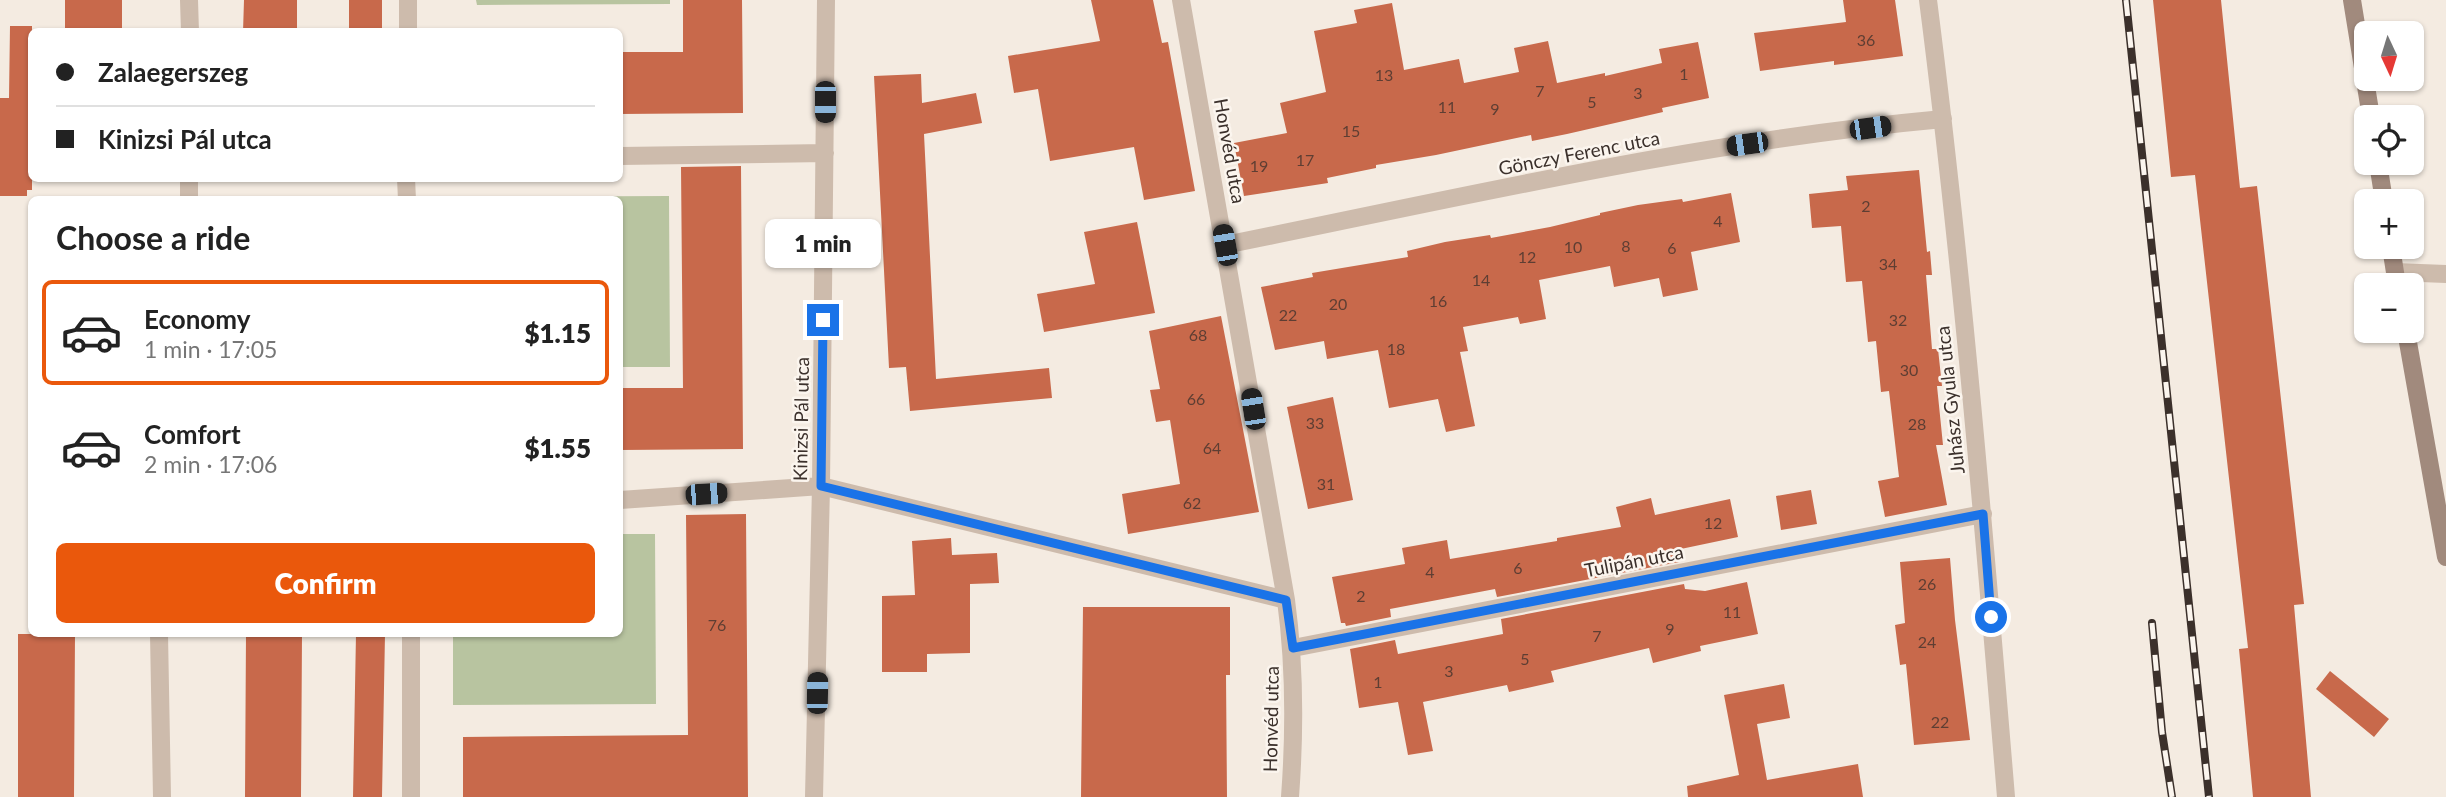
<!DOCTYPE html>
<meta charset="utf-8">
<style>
:root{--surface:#fff;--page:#f6f6f6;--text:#222;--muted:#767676;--line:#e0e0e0;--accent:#ea580c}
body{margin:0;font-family:Lato,sans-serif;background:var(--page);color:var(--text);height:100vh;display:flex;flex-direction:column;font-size:26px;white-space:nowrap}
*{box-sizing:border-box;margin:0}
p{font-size:23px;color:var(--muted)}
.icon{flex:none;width:38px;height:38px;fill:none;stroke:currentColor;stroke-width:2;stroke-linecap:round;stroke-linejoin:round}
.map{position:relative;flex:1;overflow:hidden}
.drawer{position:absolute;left:28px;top:196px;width:595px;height:441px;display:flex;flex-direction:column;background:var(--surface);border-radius:10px;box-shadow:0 2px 5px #0004}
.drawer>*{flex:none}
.banner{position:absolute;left:28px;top:28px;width:595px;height:154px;border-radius:10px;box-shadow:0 2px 5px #0004;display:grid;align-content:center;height:154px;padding:0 28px;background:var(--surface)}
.needle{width:46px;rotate:176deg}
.tools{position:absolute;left:2354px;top:21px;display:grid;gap:14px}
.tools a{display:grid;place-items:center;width:70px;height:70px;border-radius:10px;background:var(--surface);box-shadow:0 2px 5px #0004;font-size:35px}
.end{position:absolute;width:32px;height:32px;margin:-16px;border:9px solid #1a73e8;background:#fff;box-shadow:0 0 0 4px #fff}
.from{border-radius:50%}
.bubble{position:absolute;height:49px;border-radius:10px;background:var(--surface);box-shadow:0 2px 5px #0004;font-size:23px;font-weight:800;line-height:49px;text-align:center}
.car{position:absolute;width:21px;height:42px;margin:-21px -10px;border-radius:9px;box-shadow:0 0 5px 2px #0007;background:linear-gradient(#222 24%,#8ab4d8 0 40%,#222 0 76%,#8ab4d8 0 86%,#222 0)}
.banner b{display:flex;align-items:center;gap:24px;height:66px;font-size:26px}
.banner b+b{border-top:2px solid var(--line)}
.banner i{width:18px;height:18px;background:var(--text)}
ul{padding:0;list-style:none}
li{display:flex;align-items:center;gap:21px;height:105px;margin:0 14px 10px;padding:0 14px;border:4px solid transparent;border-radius:10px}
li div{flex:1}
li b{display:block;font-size:26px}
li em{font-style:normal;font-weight:800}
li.on{border-color:var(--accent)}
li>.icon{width:63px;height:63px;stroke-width:1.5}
h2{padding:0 28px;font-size:32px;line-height:84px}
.cta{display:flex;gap:14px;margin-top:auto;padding:14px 28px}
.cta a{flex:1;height:80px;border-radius:10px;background:var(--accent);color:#fff;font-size:28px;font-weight:800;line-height:80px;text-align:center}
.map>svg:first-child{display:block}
</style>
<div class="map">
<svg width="2446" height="797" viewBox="0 0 2446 797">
<rect width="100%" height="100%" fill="#f4ebe1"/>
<path fill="#b8c4a0" d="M 476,0 L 670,0 L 670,4 L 477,5 Z
M 669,196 L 670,367 L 620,367 L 620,200 L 466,199 L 466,197 Z
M 620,534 L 655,534 L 656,704 L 453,705 L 453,634 L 620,634 Z"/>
<path fill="#c8694b" d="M 65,0 L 122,0 L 122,32 L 65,32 Z
M 244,0 L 297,0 L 297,32 L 243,32 Z
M 349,0 L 382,0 L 382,32 L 349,32 Z
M 683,0 L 742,0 L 743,113 L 620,114 L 620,52 L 683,52 Z
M 1091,0 L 1153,0 L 1162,43 L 1168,42 L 1195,191 L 1144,200 L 1134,147 L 1050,161 L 1038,89 L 1014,93 L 1008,56 L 1100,41 Z
M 1843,0 L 1895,0 L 1903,56 L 1834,65 L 1834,61 L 1760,71 L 1754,33 L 1846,22 Z
M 2153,0 L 2221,0 L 2240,188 L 2257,186 L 2304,604 L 2294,605 L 2311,797 L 2253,797 L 2239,649 L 2248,648 L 2195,175 L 2171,177 Z
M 1392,3 L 1404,70 L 1459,59 L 1464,83 L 1519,72 L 1514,48 L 1548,41 L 1557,83 L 1605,73 L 1605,76 L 1662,63 L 1659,49 L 1698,42 L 1709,98 L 1662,108 L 1663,112 L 1567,134 L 1532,141 L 1531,135 L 1436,155 L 1376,165 L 1376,168 L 1327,178 L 1328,183 L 1244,196 L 1234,143 L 1287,133 L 1280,103 L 1326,92 L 1314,31 L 1357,23 L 1354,10 Z
M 10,26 L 32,26 L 32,190 L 27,190 L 27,196 L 0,196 L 0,98 L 9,98 Z
M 921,74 L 922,103 L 976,93 L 982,123 L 924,134 L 936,379 L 1049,368 L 1052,398 L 910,411 L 906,367 L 889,368 L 874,76 Z
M 741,166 L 743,449 L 620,450 L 620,388 L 683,388 L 681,167 Z
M 1919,170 L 1927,252 L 1930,251 L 1932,275 L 1926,275 L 1932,349 L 1938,349 L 1942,386 L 1937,386 L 1943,445 L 1936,445 L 1947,505 L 1885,517 L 1878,481 L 1899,477 L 1889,391 L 1881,392 L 1876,341 L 1868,342 L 1862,281 L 1846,282 L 1841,226 L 1812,228 L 1809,194 L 1848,190 L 1846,176 Z
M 1731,193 L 1740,242 L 1691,252 L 1698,290 L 1663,297 L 1659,278 L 1614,287 L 1610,266 L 1539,280 L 1546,319 L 1520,324 L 1518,317 L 1463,327 L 1468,351 L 1460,352 L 1475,426 L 1446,432 L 1438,399 L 1389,408 L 1378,350 L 1327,359 L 1324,341 L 1275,350 L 1261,287 L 1313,277 L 1312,273 L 1408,257 L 1407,251 L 1445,242 L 1490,235 L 1491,238 L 1550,227 L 1600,215 L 1600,213 L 1638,205 L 1682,199 L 1683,202 Z
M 1137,222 L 1155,313 L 1044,332 L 1037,294 L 1095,284 L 1084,232 Z
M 1221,316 L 1259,512 L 1128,534 L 1122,494 L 1180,484 L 1170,420 L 1156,422 L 1150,390 L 1160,389 L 1149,331 Z
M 1333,397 L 1353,500 L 1308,509 L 1287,407 Z
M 1811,490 L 1817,524 L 1781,530 L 1776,496 Z
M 1651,498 L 1655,515 L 1730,499 L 1738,537 L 1676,550 L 1679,562 L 1497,597 L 1495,589 L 1390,609 L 1391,617 L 1346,626 L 1345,623 L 1341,623 L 1332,577 L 1405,564 L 1402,548 L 1447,540 L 1450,559 L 1557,541 L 1557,538 L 1621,527 L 1616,507 Z
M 746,514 L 748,797 L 463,797 L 463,737 L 688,735 L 686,515 Z
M 951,538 L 952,555 L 997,553 L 999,583 L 970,584 L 970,653 L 927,654 L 927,672 L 882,672 L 882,596 L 915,595 L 912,541 Z
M 1950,558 L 1955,620 L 1970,740 L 1914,745 L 1906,664 L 1900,665 L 1895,625 L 1905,623 L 1900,562 Z
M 1747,582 L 1758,634 L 1700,646 L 1701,651 L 1653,663 L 1649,648 L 1551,671 L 1554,682 L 1509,692 L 1507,685 L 1423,702 L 1433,751 L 1408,755 L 1398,702 L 1359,708 L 1350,649 L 1395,640 L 1398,654 L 1503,634 L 1501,619 L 1684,584 L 1685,589 L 1705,591 Z
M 1083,607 L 1230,607 L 1230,675 L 1226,675 L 1227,797 L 1081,797 Z
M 18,634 L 75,634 L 74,797 L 18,797 Z
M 246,634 L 302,634 L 301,797 L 245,797 Z
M 356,634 L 385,634 L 382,797 L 353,797 Z
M 2330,671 L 2389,719 L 2374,737 L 2316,689 Z
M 1784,684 L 1790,718 L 1757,724 L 1767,780 L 1858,764 L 1863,797 L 1688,797 L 1687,786 L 1739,775 L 1724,695 Z"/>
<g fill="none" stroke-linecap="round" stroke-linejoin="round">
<path stroke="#cdbbac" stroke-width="18" d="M 189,0 L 190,32
M 1181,0 L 1286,600 C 1295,667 1295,730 1290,797
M 1928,0 C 1962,265 1984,531 2006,797
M 408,32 L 408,0
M 620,156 L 825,153
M 406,178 L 407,200
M 189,200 L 189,178
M 1225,245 C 1463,197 1701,141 1943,119
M 2395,272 L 2446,274
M 620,500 L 821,486 L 1286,600
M 159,634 L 162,797
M 1293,648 L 1983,514
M 411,797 L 411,634
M 814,797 L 821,486 L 826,0"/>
<path stroke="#a18a7d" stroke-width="18" d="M 2352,0 L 2371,117
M 2378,163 L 2384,201
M 2391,247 L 2397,285
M 2406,331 L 2446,557"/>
<defs>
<path id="rail" d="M 2126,0 L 2209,797
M 2152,623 L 2162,732 L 2172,797"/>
</defs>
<use href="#rail" stroke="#3b302b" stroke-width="8"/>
<use href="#rail" stroke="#fbf5ee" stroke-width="5" stroke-dasharray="16" stroke-linecap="butt"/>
</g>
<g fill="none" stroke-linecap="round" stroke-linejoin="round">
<path stroke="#1a73e8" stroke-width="9" d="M 823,320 L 821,486 L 1286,600 L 1293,648 L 1983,514 L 1991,617"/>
</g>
<g text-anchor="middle" stroke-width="5" stroke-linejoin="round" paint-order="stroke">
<g font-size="16" fill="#5e3e33">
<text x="1866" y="46">36</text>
<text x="1684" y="80">1</text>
<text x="1384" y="81">13</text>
<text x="1540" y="97">7</text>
<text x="1638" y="99">3</text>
<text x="1592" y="108">5</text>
<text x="1447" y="113">11</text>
<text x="1495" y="115">9</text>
<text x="1351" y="137">15</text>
<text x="1305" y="166">17</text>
<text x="1259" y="172">19</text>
<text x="1866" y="212">2</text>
<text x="1718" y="227">4</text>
<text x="1626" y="252">8</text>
<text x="1573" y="253">10</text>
<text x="1672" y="254">6</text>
<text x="1527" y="263">12</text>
<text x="1888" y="270">34</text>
<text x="1481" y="286">14</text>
<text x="1438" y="307">16</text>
<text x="1338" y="310">20</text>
<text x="1288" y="321">22</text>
<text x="1898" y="326">32</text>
<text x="1198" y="341">68</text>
<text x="1396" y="355">18</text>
<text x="1909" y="376">30</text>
<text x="1196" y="405">66</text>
<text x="1315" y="429">33</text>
<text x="1917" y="430">28</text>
<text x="1212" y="454">64</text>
<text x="1326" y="490">31</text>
<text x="1192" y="509">62</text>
<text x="1713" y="529">12</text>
<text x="1518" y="574">6</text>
<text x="1430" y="578">4</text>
<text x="1927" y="590">26</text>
<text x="1361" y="602">2</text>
<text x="1732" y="618">11</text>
<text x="717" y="631">76</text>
<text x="1670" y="635">9</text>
<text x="1597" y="642">7</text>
<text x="1927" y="648">24</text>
<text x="1525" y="665">5</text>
<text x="1449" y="677">3</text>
<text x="1378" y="688">1</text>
<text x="1940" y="728">22</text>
</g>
<g font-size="19" fill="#3b302b" stroke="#fbf5ee">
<text transform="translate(1230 151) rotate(80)" y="7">Honvéd utca</text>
<text transform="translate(1579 153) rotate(-11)" y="7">Gönczy Ferenc utca</text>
<text transform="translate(1950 400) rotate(-96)" y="7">Juhász Gyula utca</text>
<text transform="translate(801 419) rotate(-89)" y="7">Kinizsi Pál utca</text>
<text transform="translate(1634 561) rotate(-11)" y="7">Tulipán utca</text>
<text transform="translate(1271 719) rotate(-89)" y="7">Honvéd utca</text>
</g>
</g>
</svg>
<div class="tools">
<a><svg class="needle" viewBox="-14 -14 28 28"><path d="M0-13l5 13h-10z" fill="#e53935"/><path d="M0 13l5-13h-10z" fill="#767676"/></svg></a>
<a><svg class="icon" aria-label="locate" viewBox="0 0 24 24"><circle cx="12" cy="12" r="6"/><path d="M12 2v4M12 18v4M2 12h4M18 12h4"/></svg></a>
<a>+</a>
<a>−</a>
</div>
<i class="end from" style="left:1991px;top:617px"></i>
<i class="end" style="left:823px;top:320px"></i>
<div class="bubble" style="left:765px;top:219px;width:116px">1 min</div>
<i class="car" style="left:825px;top:102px;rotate:180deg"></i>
<i class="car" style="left:1870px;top:128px;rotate:82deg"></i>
<i class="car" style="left:1747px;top:144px;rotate:262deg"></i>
<i class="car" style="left:1225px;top:245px;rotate:350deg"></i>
<i class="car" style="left:1253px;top:409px;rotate:351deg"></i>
<i class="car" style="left:706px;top:494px;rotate:86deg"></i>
<i class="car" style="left:817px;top:693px;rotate:1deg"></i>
<div class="banner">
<b><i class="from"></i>Zalaegerszeg</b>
<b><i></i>Kinizsi Pál utca</b>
</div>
<section class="drawer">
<h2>Choose a ride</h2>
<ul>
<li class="on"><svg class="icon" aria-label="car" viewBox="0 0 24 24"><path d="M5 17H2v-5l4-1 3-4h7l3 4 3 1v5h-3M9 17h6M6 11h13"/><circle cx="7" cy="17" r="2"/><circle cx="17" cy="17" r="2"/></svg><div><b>Economy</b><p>1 min · 17:05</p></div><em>$1.15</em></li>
<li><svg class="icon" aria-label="car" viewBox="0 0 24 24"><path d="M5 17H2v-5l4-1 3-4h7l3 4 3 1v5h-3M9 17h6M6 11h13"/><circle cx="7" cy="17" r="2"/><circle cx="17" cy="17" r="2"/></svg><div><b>Comfort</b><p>2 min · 17:06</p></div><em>$1.55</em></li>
</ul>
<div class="cta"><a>Confirm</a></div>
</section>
</div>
